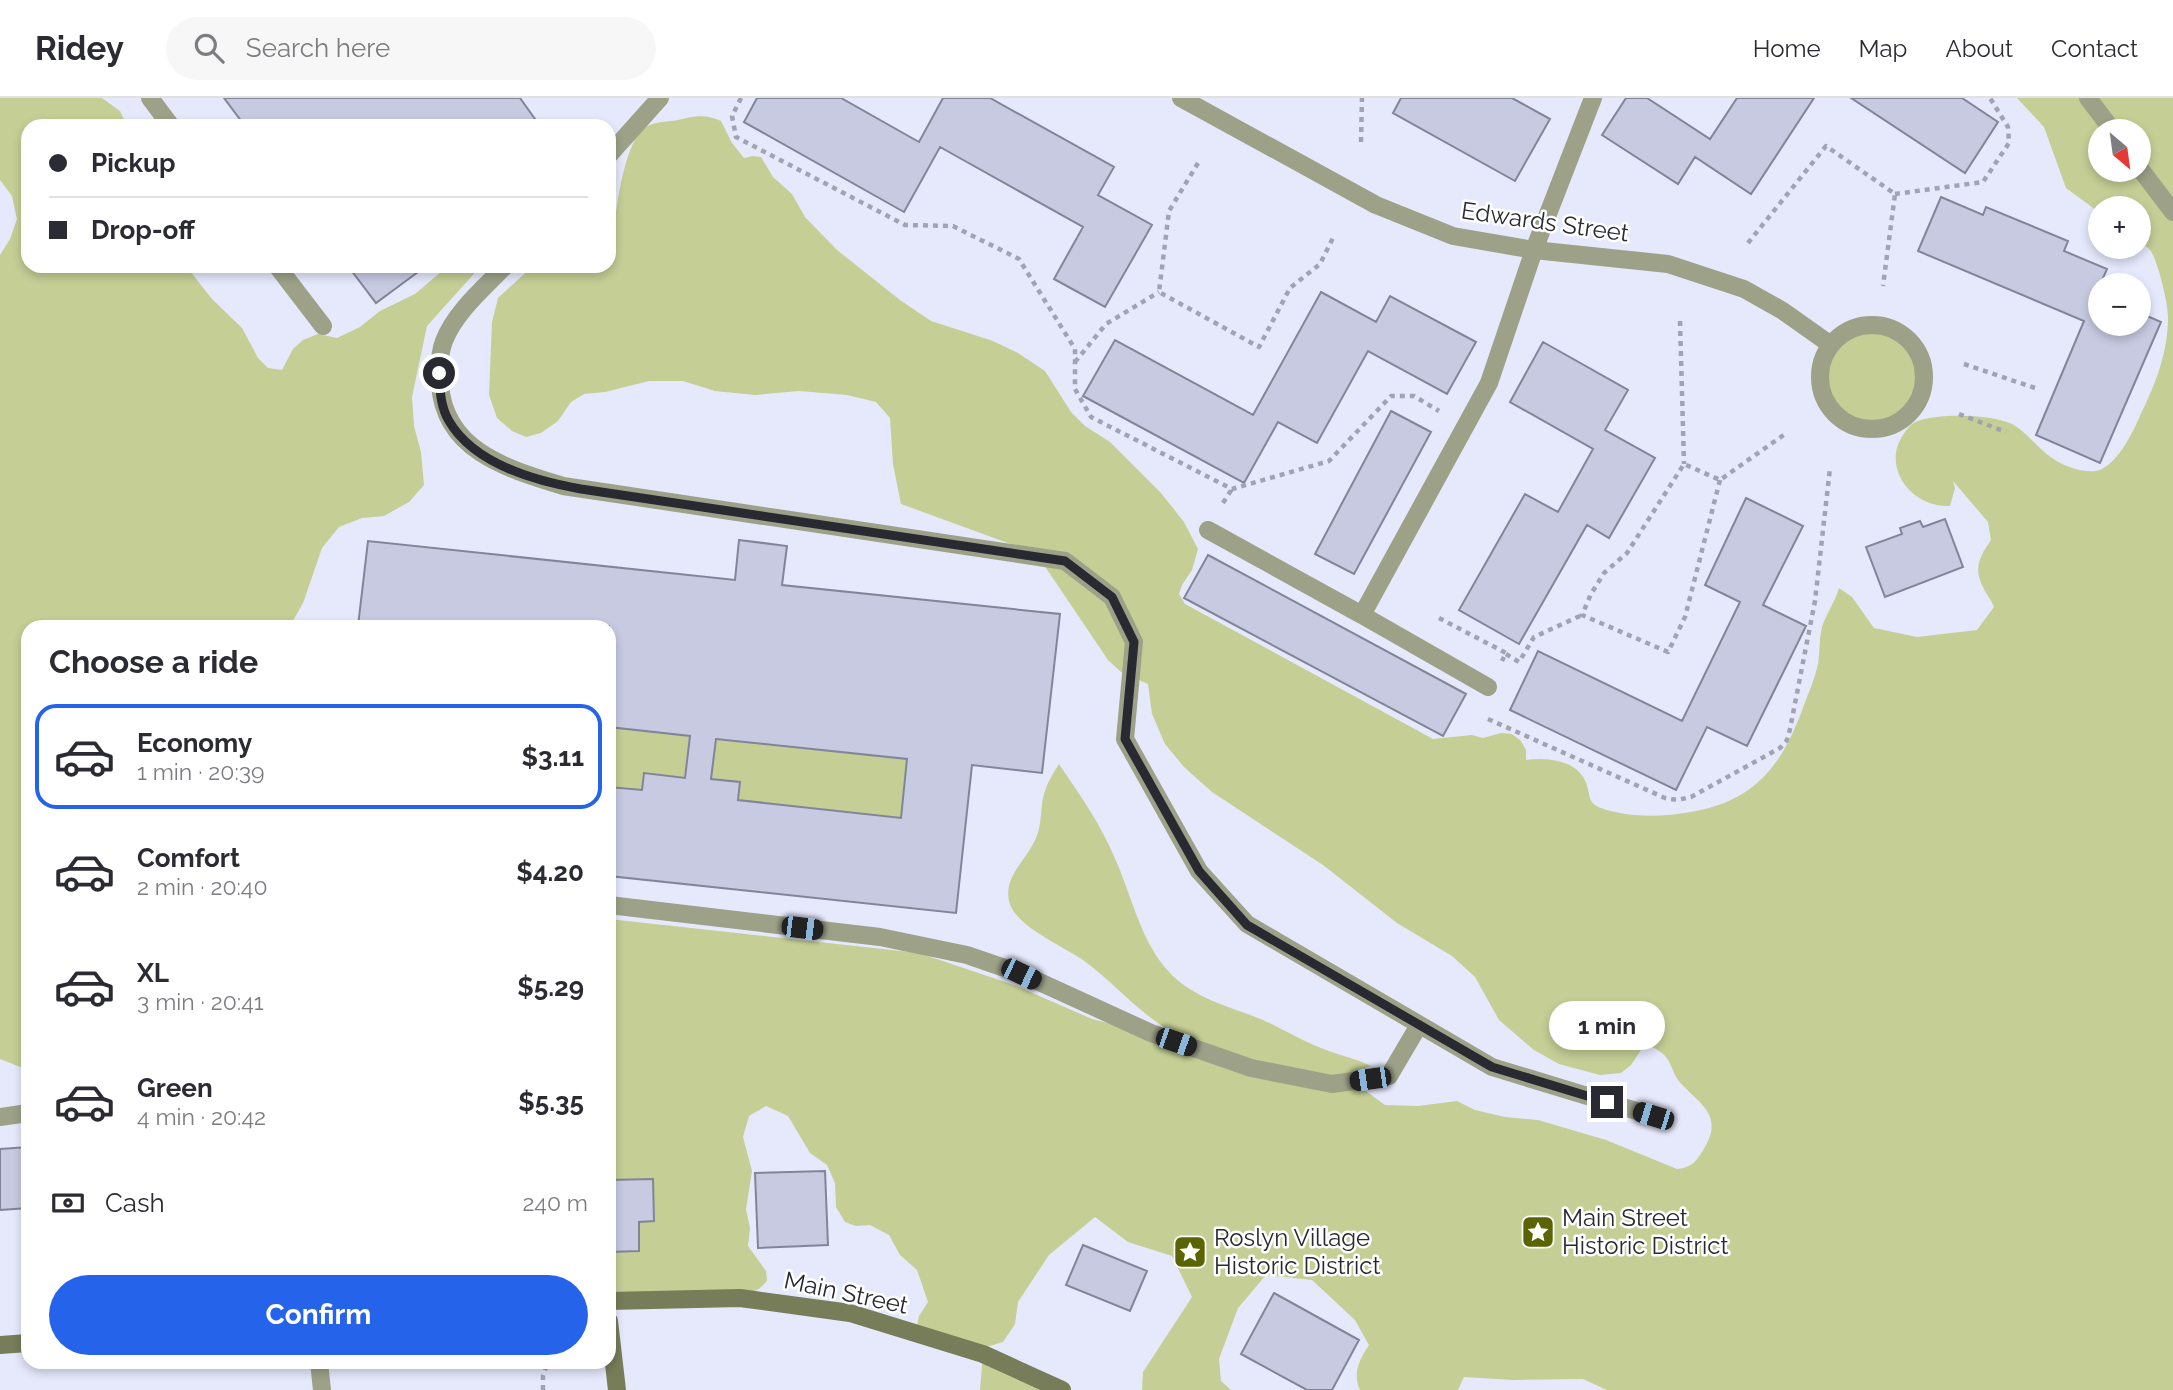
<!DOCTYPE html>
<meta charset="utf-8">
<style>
:root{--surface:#fff;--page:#f7f7f7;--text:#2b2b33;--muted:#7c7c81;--line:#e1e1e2;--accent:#2563eb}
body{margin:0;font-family:Raleway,sans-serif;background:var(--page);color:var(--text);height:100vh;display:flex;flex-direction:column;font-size:26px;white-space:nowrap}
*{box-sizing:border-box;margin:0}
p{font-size:23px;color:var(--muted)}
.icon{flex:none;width:38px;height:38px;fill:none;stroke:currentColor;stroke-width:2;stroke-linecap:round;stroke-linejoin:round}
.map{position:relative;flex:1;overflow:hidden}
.panel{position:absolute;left:21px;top:522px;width:595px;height:749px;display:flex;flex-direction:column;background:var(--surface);border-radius:21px;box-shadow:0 4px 10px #0003}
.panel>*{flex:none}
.top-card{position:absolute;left:21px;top:21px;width:595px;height:154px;border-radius:21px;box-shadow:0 4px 10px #0003;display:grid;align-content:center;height:154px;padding:0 28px;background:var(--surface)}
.needle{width:46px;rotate:151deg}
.controls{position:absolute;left:2088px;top:21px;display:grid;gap:14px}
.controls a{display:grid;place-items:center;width:63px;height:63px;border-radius:50%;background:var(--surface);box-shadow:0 4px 10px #0003;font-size:35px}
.end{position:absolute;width:32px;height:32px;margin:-16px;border:9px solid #282931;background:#fff;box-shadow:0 0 0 4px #fff}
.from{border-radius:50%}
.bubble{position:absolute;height:49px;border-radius:24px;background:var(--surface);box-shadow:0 4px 10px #0003;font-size:23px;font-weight:700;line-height:49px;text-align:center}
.car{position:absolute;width:21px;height:42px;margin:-21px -10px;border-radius:9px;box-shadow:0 0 5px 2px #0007;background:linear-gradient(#222 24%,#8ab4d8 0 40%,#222 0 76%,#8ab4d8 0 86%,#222 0)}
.top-card b{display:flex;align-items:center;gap:24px;height:66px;font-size:26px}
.top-card b+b{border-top:2px solid var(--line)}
.top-card i{width:18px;height:18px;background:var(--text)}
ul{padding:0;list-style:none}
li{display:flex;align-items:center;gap:21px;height:105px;margin:0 14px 10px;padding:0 14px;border:4px solid transparent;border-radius:21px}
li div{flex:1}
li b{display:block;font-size:26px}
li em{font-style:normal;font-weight:700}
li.current{border-color:var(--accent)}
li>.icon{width:63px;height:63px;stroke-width:1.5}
h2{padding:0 28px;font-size:32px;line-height:84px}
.pay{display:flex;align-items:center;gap:18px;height:77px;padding:0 28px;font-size:26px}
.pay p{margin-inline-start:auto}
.action{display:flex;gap:14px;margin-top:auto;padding:14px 28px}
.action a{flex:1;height:80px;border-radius:42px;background:var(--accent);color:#fff;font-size:28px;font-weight:700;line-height:80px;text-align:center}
header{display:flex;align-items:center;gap:42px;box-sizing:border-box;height:98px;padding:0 35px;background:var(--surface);border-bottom:2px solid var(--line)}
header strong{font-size:33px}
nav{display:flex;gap:38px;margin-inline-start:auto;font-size:24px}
.search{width:490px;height:63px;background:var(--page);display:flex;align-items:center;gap:18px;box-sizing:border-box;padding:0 24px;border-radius:38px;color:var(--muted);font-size:26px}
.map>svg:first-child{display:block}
</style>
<header>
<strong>Ridey</strong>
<div class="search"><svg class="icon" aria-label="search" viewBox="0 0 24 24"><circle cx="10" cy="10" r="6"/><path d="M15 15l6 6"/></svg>Search here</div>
<nav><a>Home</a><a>Map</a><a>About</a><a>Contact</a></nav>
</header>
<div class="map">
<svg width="2173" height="1292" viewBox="0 0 2173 1292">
<rect width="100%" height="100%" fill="#e6e9fc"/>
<path fill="#c4ce95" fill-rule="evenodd" d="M 0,0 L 102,0 L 120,13 L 127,28 L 28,28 L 28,168 L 186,168 L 212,201 L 242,230 L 258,260 L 268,270 L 282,272 L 293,251 L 303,242 L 318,236 L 337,240 L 360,229 L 380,213 L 415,196 L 448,168 L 481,168 L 427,228 L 412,299 L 414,328 L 421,354 L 424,387 L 409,404 L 384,418 L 362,420 L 339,429 L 322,450 L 303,505 L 290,528 L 28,528 L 28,972 L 0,961 L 0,157 L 10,141 L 17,121 L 12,98 L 0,82 Z
M 2017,0 L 2173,0 L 2173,1292 L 1607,1292 L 1583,1281 L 1513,1282 L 1464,1279 L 1458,1292 L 1360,1292 C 1352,1275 1360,1261 1369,1247 L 1355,1222 L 1312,1182 L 1266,1177 L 1238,1210 L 1219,1261 L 1221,1283 L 1231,1292 L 1142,1292 L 1143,1274 L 1192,1199 L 1172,1158 L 1128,1144 L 1095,1119 L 1049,1157 L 1018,1204 L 1015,1226 L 1003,1244 L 983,1250 L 917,1228 L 919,1218 L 928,1204 L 917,1172 L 900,1157 L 889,1137 L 870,1127 L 856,1128 L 845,1124 L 836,1109 L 835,1085 L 827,1067 L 810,1055 L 788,1018 L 766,1008 L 749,1018 L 743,1039 L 752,1073 L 746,1111 L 750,1130 L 748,1148 L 766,1173 L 767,1183 L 759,1191 L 740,1199 L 609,1203 L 609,821 L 919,855 L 1014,887 L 1092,921 L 1131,931 L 1175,936 C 1138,915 1116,886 1083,862 C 1063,848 1014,828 1009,803 C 1004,780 1023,765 1033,746 C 1042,731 1040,716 1043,700 C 1046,687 1052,677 1059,666 C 1080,697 1102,728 1116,763 C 1132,799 1141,844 1169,874 C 1192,899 1227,908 1258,920 C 1280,929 1300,942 1321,950 C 1338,957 1355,960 1371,968 L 1344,977 L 1385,1007 L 1418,1008 L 1457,1003 L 1475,1012 L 1505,1019 L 1538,1022 L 1606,1042 L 1677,1071 C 1690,1070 1696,1064 1702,1054 C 1727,1016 1698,1006 1678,982 C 1673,975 1671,964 1665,958 C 1662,954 1656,951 1652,949 L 1641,952 L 1631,967 L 1621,975 L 1600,977 L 1559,966 L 1534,952 L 1499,922 L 1475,879 L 1452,858 L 1397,825 L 1323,767 L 1212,694 L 1184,669 L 1165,646 L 1152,616 L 1148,586 L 1121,574 L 1108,562 L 1044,467 L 1016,448 L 901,406 L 893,366 L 890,320 L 876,304 L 847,297 L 799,293 L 755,297 L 715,293 L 683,283 L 649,283 L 605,294 L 584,296 L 571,304 L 558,323 L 541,335 L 526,339 L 512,333 L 497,320 L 489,297 L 492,224 L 498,200 L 533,168 L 609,168 L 609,123 L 615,122 C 618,99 626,41 646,29 C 655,23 668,24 678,22 C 696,18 704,16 721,23 L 732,45 L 744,60 L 753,58 L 761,59 L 773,79 L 792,96 L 805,119 L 837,152 L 900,202 L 931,223 L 993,243 L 1018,255 L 1045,273 L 1071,314 L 1085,328 L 1110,344 L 1161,395 L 1184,424 L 1198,451 L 1192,472 L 1182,487 L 1179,496 L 1185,506 L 1433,641 L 1472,637 L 1483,640 L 1501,635 L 1512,636 L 1521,643 L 1526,652 L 1526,662 C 1547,659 1578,662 1586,685 C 1591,697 1587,705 1601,710 C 1629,720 1662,719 1691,714 C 1756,703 1783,666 1804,607 C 1809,594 1815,580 1818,566 C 1820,554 1819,541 1822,529 C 1826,516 1835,504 1839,490 L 1852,499 L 1874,530 L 1917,539 L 1977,532 L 1994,509 C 1991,501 1986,496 1983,489 C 1973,470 1980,458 1991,442 L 1988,424 L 1953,383 L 1955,390 L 1950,408 C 1912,410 1881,370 1903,337 C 1907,331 1911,325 1918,323 C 1939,315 1992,316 2012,326 C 2027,334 2037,350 2052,360 C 2063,368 2089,378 2102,371 C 2119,362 2132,336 2139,320 C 2155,287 2168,256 2168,219 C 2168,204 2158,165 2151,153 C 2148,149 2142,146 2139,143 L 2138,110 L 2100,110 L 2100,115 L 2066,90 L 2044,29 ZM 2100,33 L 2138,33 L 2138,72 L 2100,72 Z
M1820 279a52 52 0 1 1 104 0a52 52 0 1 1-104 0Z
M 609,629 L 690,638 L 685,680 L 644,675 L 642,692 L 609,689 Z
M 716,641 L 907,661 L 901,720 L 738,702 L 711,681 Z
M 983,1256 L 1062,1292 L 980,1292 Z"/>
<path fill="#c7cae1" stroke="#82859a" stroke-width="2" fill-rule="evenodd" d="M 224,0 L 520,0 L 540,28 L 245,28 Z
M 757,0 L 841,0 L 919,44 L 943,0 L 990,0 L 1114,69 L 1098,97 L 1152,127 L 1105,209 L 1054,181 L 1083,129 L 940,49 L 904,114 L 744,24 Z
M 1401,0 L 1512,0 L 1550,21 L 1515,83 L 1393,15 Z
M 1626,0 L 1647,0 L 1710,41 L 1737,0 L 1814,0 L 1751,96 L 1695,59 L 1678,86 L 1602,37 Z
M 1851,0 L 1962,0 L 1998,24 L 1965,75 Z
M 1941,99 L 1983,117 L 1986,109 L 2068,143 L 2064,153 L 2107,171 L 2096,196 L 2100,197 L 2100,226 L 2138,226 L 2138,214 L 2161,224 L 2100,365 L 2036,337 L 2084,223 L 1918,153 Z
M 348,168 L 426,168 L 376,205 Z
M 1321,194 L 1376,224 L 1390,198 L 1476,244 L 1447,296 L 1368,253 L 1317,345 L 1278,324 L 1244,385 L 1083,298 L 1115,242 L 1253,317 Z
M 1543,244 L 1628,292 L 1605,332 L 1655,360 L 1609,440 L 1587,427 L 1519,546 L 1459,512 L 1525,396 L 1558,414 L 1593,351 L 1510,304 Z
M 1391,313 L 1431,334 L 1354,476 L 1315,456 Z
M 1746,400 L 1803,428 L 1763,507 L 1806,528 L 1747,648 L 1707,629 L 1676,692 L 1510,612 L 1538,553 L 1682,623 L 1740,504 L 1705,487 Z
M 1945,421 L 1963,469 L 1885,499 L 1866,449 L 1902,436 L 1900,430 L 1920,423 L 1923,429 Z
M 739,442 L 787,448 L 782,487 L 1060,516 L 1042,675 L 972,667 L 956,815 L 609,778 L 609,689 L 642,692 L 644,675 L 685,680 L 690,638 L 609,629 L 609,528 L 358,528 L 368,443 L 735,482 ZM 716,641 L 907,661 L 901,720 L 738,702 L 740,684 L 711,681 Z
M 1208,457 L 1466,596 L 1443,638 L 1184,500 Z
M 28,1049 L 28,1110 L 0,1112 L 0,1051 Z
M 825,1073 L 828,1147 L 758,1150 L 755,1075 Z
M 653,1081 L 654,1123 L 639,1124 L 639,1153 L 609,1154 L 609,1082 Z
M 1083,1147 L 1147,1173 L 1130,1213 L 1066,1187 Z
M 1274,1195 L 1359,1242 L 1332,1292 L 1307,1292 L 1241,1256 Z"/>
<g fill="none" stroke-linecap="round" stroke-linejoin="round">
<path stroke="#a1a3b3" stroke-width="4.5" stroke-dasharray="5 5" stroke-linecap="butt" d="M 741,0 L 732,18 L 736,39 L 905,127 L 953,128 L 1019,161 L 1075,251 L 1075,291 L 1091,319 L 1232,391 L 1329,363 L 1391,298 L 1414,298 L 1439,313
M 1361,44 L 1362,0
M 1198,65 L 1169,113 L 1159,194 L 1259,249 L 1290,190 L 1320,166 L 1334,138
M 1895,96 L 1983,84 L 2009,45 L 2008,29 L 1990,0
M 1748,145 L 1826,48 L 1895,96 L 1883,188
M 1680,223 L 1684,366
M 1075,264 L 1106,226 L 1159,194
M 1964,266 L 2035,290
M 1959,316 L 2006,334
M 1720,382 L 1685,519 L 1668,554 L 1582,517 L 1591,496 L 1604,475 L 1627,455 L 1684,366 L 1720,382 L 1785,336
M 1223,405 L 1232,391
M 1439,520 L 1506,555 L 1502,563
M 1506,556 L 1519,564 L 1534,539 L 1582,517
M 1488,621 L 1665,700 L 1677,702 L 1691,699 L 1780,650 L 1787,642 L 1790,631 L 1815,503 L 1830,370
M 543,1292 L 543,1278 L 548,1264"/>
<path stroke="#9ca188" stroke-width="18" d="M 150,0 L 171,28
M 2088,0 L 2113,33
M 609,57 L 660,0
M 2138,68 L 2173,114
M 277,168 L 323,228
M 505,168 C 484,190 455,214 444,243 C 439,256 439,273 440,286 C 444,353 508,371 563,388 L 1065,463 L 1112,499 L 1134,544 L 1125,641 L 1199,773 L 1247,826 L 1492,969 L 1653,1018
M 1208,432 L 1362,517
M 1488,589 L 1362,517 L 1489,285 L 1534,152 L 1593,0
M 609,807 L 880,839 L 967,857 L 1022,876 L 1151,935 L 1251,970 L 1332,986 L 1389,978 L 1419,927
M 0,1019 L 28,1015
M 319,1264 L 322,1292"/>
<path stroke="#9ca188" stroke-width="18" d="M 1181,0 L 1376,107 L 1453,138 L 1534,152 L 1668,166 L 1744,191 L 1783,213 L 1831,247
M1820 279a52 52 0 1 1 104 0a52 52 0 1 1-104 0Z"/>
<path stroke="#777d59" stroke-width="18" d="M 609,1203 L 740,1200 L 850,1215 L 983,1256 L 1062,1292
M 609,1223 L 617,1292
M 0,1247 L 28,1245"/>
</g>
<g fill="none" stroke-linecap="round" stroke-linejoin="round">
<path stroke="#282931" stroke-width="9" d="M 439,275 C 440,291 440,308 449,323 C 474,366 535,383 581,391 L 1065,463 L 1112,499 L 1134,544 L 1125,641 L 1199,773 L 1247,827 L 1492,969 L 1607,1004"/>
</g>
<defs>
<symbol id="sight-square" viewBox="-11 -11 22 22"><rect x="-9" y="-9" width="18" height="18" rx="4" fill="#5a6403" stroke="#fff"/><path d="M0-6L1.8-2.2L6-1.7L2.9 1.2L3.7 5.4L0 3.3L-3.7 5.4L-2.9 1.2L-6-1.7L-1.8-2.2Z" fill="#fff"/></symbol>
</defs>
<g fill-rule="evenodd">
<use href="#sight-square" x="1519" y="1115" width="38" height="38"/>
<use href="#sight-square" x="1171" y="1135" width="38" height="38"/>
</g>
<g text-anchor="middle" stroke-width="5" stroke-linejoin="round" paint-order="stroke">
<g font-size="24" fill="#282931" stroke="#fff">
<text transform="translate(1545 124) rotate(8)" y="8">Edwards Street</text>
<text transform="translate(846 1195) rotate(12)" y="8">Main Street</text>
</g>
<g font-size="24" fill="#282931" stroke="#fff" text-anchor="start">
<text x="1562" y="1128">Main Street<tspan x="1562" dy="28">Historic District</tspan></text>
<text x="1214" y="1148">Roslyn Village<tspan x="1214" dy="28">Historic District</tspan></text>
</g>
</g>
</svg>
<div class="controls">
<a><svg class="needle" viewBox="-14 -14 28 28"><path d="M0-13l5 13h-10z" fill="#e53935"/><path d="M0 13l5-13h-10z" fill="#7c7c81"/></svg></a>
<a>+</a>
<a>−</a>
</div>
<i class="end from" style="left:439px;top:275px"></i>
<i class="end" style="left:1607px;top:1004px"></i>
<div class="bubble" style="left:1549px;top:903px;width:116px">1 min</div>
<i class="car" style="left:802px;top:830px;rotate:97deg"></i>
<i class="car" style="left:1021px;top:876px;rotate:116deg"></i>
<i class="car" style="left:1176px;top:944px;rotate:109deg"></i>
<i class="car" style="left:1370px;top:981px;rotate:262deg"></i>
<i class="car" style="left:1653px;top:1018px;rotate:287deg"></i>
<div class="top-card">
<b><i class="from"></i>Pickup</b>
<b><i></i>Drop-off</b>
</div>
<section class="panel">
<h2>Choose a ride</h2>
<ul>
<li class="current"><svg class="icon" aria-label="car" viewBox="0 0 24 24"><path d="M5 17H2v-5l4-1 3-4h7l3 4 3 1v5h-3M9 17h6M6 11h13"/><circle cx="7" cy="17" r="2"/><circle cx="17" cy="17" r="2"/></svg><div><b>Economy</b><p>1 min · 20:39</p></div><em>$3.11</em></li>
<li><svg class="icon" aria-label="car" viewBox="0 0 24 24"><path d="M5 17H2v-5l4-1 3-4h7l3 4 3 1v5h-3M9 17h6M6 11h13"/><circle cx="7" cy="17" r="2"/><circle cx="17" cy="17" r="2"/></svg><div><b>Comfort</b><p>2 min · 20:40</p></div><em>$4.20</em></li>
<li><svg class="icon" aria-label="car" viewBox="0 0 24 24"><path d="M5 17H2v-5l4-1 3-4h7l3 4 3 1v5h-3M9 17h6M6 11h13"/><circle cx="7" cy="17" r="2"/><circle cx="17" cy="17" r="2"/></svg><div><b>XL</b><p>3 min · 20:41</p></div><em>$5.29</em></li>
<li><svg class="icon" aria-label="car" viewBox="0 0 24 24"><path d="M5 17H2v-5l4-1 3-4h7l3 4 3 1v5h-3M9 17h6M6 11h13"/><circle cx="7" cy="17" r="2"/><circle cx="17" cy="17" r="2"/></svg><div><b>Green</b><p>4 min · 20:42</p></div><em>$5.35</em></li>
</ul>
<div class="pay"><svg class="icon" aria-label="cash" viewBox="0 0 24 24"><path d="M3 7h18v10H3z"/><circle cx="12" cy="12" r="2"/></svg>Cash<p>240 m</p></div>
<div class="action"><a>Confirm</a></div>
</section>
</div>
